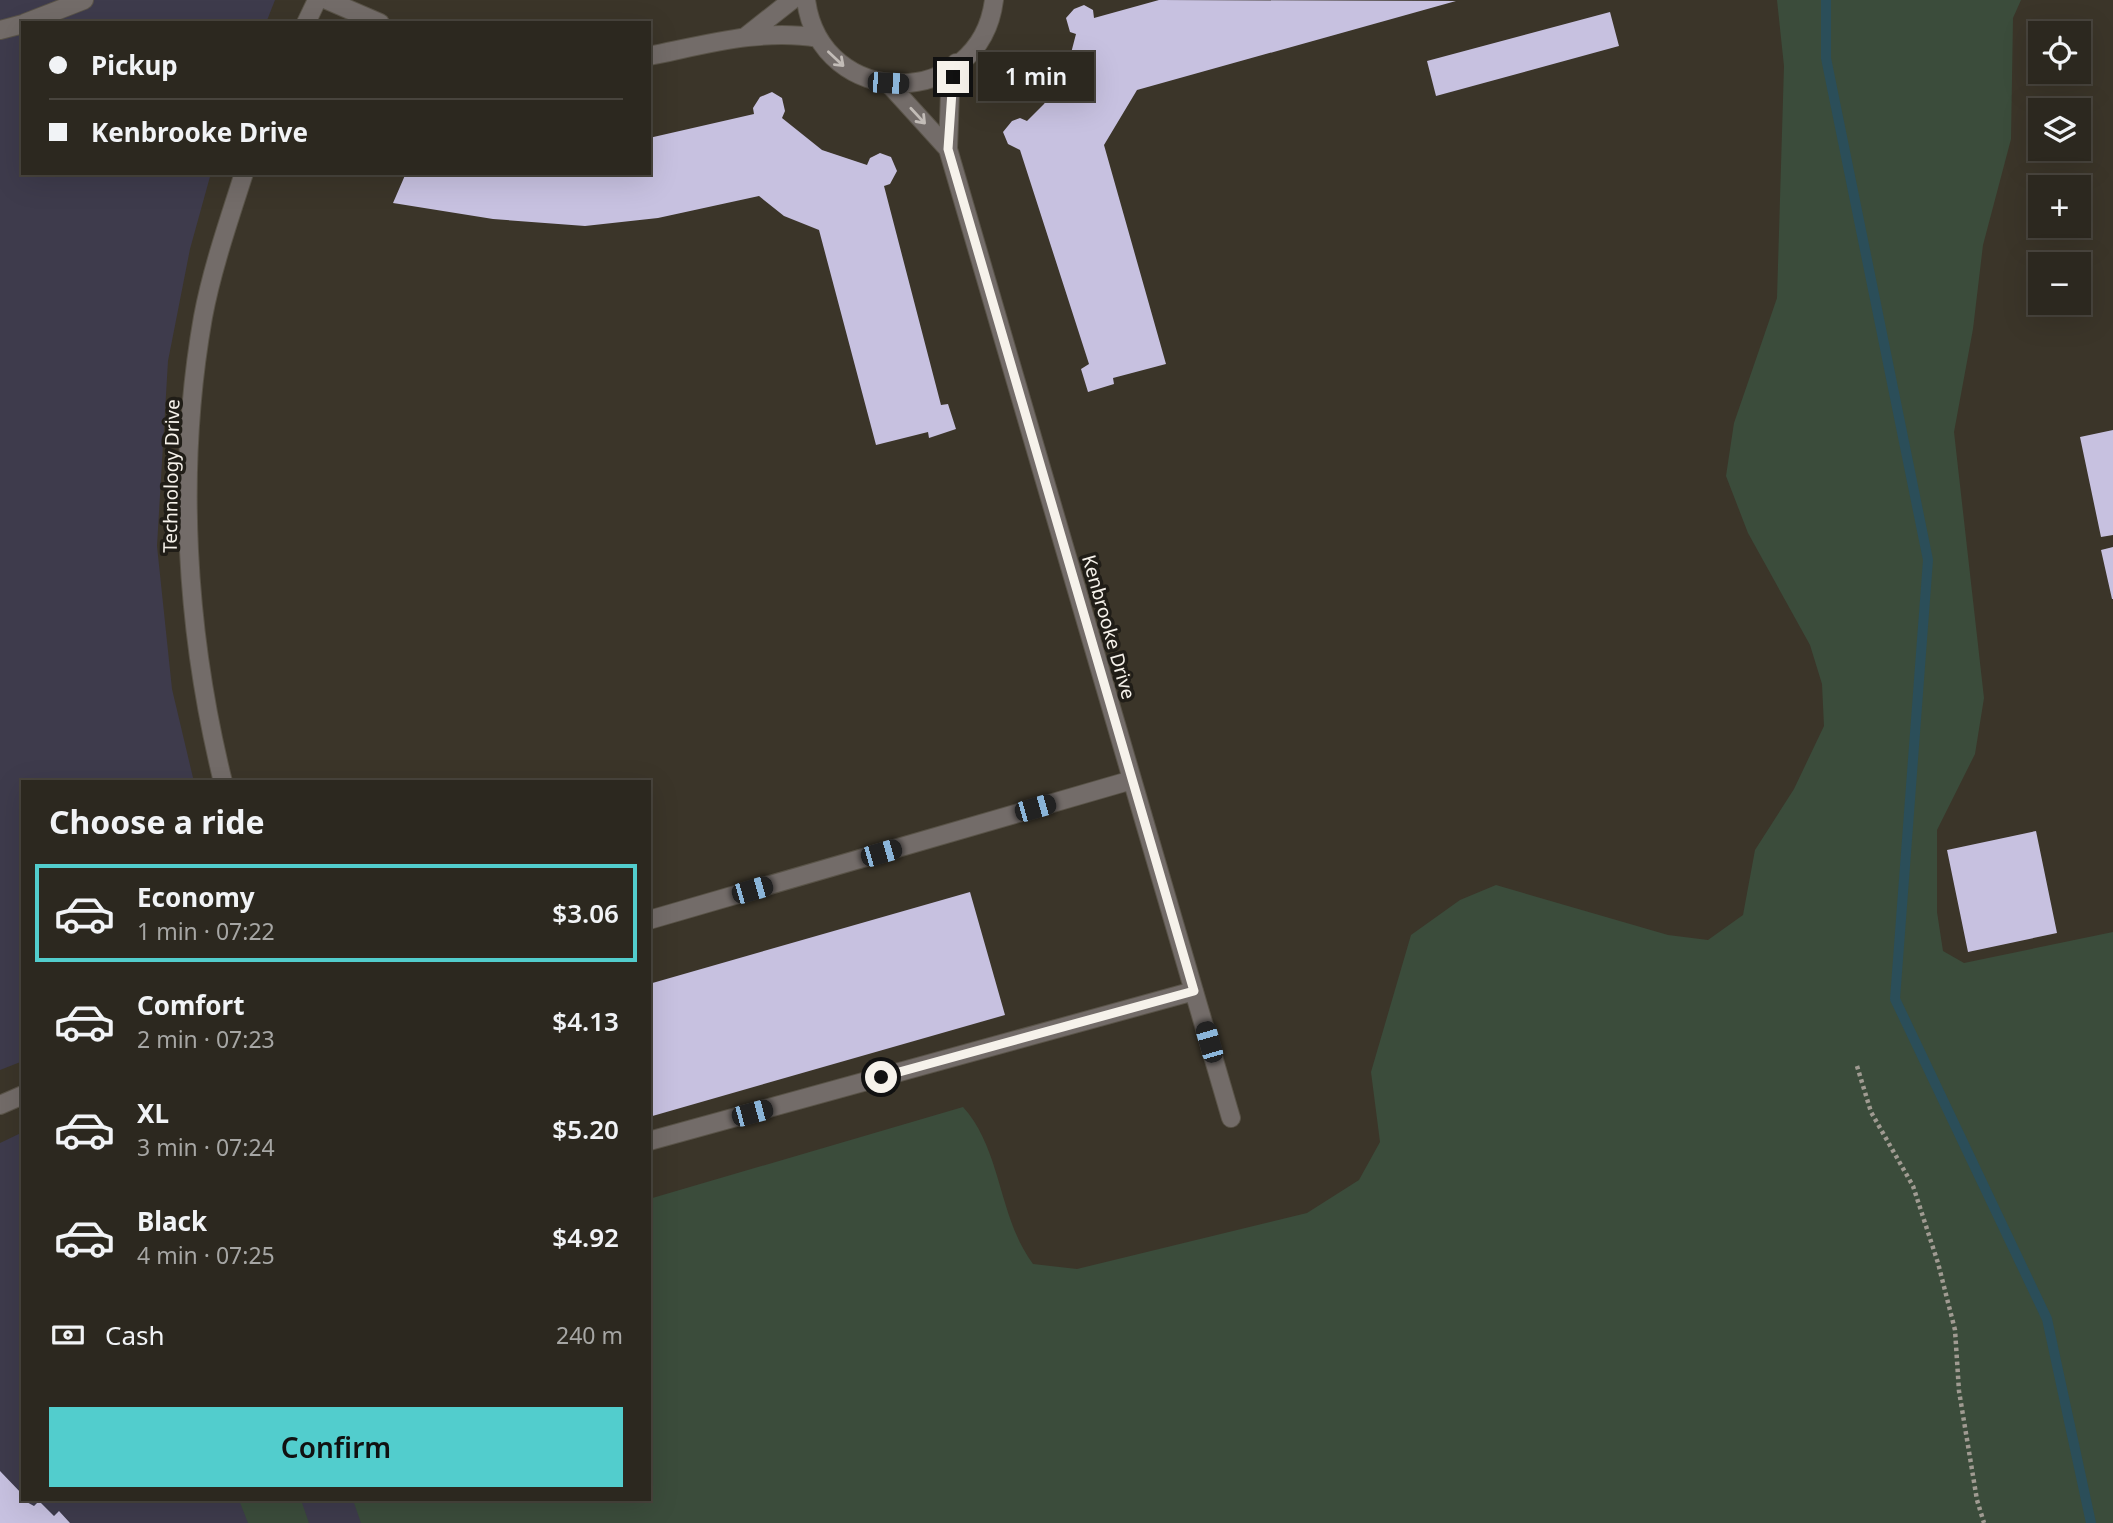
<!DOCTYPE html>
<meta charset="utf-8">
<style>
:root{--surface:#2c281f;--page:#343028;--text:#f1f3f6;--muted:#a6a6a4;--line:#48443d;--accent:#52cdcd}
body{margin:0;font-family:"Noto Sans",sans-serif;background:var(--page);color:var(--text);height:100vh;display:flex;flex-direction:column;font-size:26px;white-space:nowrap}
*{box-sizing:border-box;margin:0}
p{font-size:23px;color:var(--muted)}
.icon{flex:none;width:38px;height:38px;fill:none;stroke:currentColor;stroke-width:2;stroke-linecap:round;stroke-linejoin:round}
.map{position:relative;flex:1;overflow:hidden}
.sheet{position:absolute;left:21px;top:780px;width:630px;height:721px;display:flex;flex-direction:column;background:var(--surface);border-radius:0px;box-shadow:0 7px 28px #0002,0 0 0 2px var(--line)}
.sheet>*{flex:none}
.guide{position:absolute;left:21px;top:21px;width:630px;height:154px;border-radius:0px;box-shadow:0 7px 28px #0002,0 0 0 2px var(--line);display:grid;align-content:center;height:154px;padding:0 28px;background:var(--surface)}
.fabs{position:absolute;left:2028px;top:21px;display:grid;gap:14px}
.fabs a{display:grid;place-items:center;width:63px;height:63px;border-radius:0px;background:var(--surface);box-shadow:0 7px 28px #0002,0 0 0 2px var(--line);font-size:35px}
.end{position:absolute;width:32px;height:32px;margin:-16px;border:9px solid #f6f2eb;background:#111;box-shadow:0 0 0 4px #111}
.from{border-radius:50%}
.bubble{position:absolute;height:49px;border-radius:0px;background:var(--surface);box-shadow:0 7px 28px #0002,0 0 0 2px var(--line);font-size:23px;font-weight:600;line-height:49px;text-align:center}
.car{position:absolute;width:21px;height:42px;margin:-21px -10px;border-radius:9px;box-shadow:0 0 5px 2px #0007;background:linear-gradient(#222 24%,#8ab4d8 0 40%,#222 0 76%,#8ab4d8 0 86%,#222 0)}
.guide b{display:flex;align-items:center;gap:24px;height:66px;font-size:26px}
.guide b+b{border-top:2px solid var(--line)}
.guide i{width:18px;height:18px;background:var(--text)}
ul{padding:0;list-style:none}
li{display:flex;align-items:center;gap:21px;height:98px;margin:0 14px 10px;padding:0 14px;border:4px solid transparent;border-radius:0px}
li div{flex:1}
li b{display:block;font-size:26px}
li em{font-style:normal;font-weight:600}
li.active{border-color:var(--accent)}
li>.icon{width:63px;height:63px;stroke-width:1.5}
h2{padding:0 28px;font-size:32px;line-height:84px}
.pay{display:flex;align-items:center;gap:18px;height:77px;padding:0 28px;font-size:26px}
.pay p{margin-inline-start:auto}
.button{display:flex;gap:14px;margin-top:auto;padding:14px 28px}
.button a{flex:1;height:80px;border-radius:0px;background:var(--accent);color:#111;font-size:28px;font-weight:600;line-height:80px;text-align:center}
.map>svg:first-child{display:block}
</style>
<div class="map">
<svg width="2113" height="1523" viewBox="0 0 2113 1523">
<rect width="100%" height="100%" fill="#3b3529"/>
<path fill="#3e3b4c" d="M 0,0 L 275,0 L 266,23 L 23,23 L 23,173 L 211,173 L 190,249 L 168,361 L 157,546 L 172,689 L 194,782 L 23,782 L 23,1061 L 0,1070 Z
M 23,1132 L 23,1500 L 422,1500 L 431,1523 L 0,1523 L 0,1143 Z"/>
<path fill="#3b4c3b" d="M 1777,0 L 2021,0 L 2013,18 L 2011,139 L 1983,245 L 1973,329 L 1954,432 L 1984,698 L 1975,754 L 1937,830 L 1937,912 L 1943,951 L 1964,963 L 2113,932 L 2113,1523 L 361,1523 L 353,1500 L 649,1500 L 649,1199 L 963,1107 C 1002,1150 998,1217 1033,1264 L 1077,1269 L 1307,1213 L 1359,1180 L 1380,1142 L 1371,1072 L 1411,935 L 1460,900 L 1496,885 L 1668,935 L 1708,940 L 1743,915 L 1755,850 L 1794,789 L 1824,726 L 1822,684 L 1810,645 L 1748,533 L 1726,476 L 1734,423 L 1777,298 L 1784,66 Z
M 239,1500 L 301,1500 L 309,1523 L 248,1523 Z"/>
<g fill="none" stroke-linecap="round" stroke-linejoin="round">
<path stroke="#2b4e59" stroke-width="10" d="M 1826,0 L 1826,58 L 1928,560 L 1895,999 L 2047,1319 L 2091,1523"/>
</g>
<path fill="#c7c1e0" d="M 1159,0 L 1456,1 L 1137,90 L 1104,145 L 1166,364 L 1113,378 L 1114,384 L 1088,392 L 1081,369 L 1089,364 L 1020,150 L 1008,144 L 1003,132 L 1012,121 L 1020,118 L 1027,121 L 1044,104 L 1057,84 L 1070,57 L 1076,34 L 1070,32 L 1066,18 L 1074,9 L 1084,5 L 1093,10 L 1094,18 Z
M 1610,12 L 1619,46 L 1436,96 L 1427,61 Z
M 772,92 L 782,98 L 785,111 L 782,118 L 822,150 L 867,165 L 870,158 L 880,153 L 891,157 L 897,171 L 890,184 L 884,186 L 941,405 L 948,404 L 956,429 L 929,438 L 928,432 L 876,445 L 819,230 L 784,216 L 759,196 L 658,218 L 585,226 L 493,219 L 393,203 L 406,173 L 649,173 L 649,138 L 754,114 L 753,108 L 760,97 Z
M 2113,430 L 2113,535 L 2101,537 L 2080,437 Z
M 2113,547 L 2113,599 L 2112,599 L 2101,550 Z
M 2036,831 L 2057,933 L 1968,952 L 1947,850 Z
M 970,892 L 1005,1015 L 649,1117 L 649,984 Z
M 0,1471 L 23,1495 L 23,1500 L 34,1506 L 39,1501 L 54,1516 L 59,1511 L 70,1523 L 0,1523 Z"/>
<g fill="none" stroke-linecap="round" stroke-linejoin="round">
<defs>
<path id="service" d="M 25,23 L 84,0
M 0,30 L 23,24"/>
<path id="minor" d="M 327,0 L 380,23
M 806,0 C 821,112 980,110 994,0
M 745,37 L 792,0
M 649,56 C 704,45 762,28 818,38
M 956,63 L 950,92 L 948,149 L 1231,1118
M 888,83 L 948,149
M 649,920 L 1132,780
M 649,1141 L 1194,991"/>
<path id="tertiary" d="M 306,23 L 317,0
M 223,782 C 186,632 176,470 203,317 C 212,269 229,220 244,173
M 0,1105 L 23,1095"/>
</defs>
<use href="#service" stroke="#595348" stroke-width="20"/>
<use href="#minor" stroke="#595348" stroke-width="20"/>
<use href="#tertiary" stroke="#595348" stroke-width="20"/>
<path stroke="#a09b92" stroke-width="4.5" stroke-dasharray="3.5 3.5" stroke-linecap="butt" d="M 1857,1066 L 1871,1112 L 1913,1186 L 1938,1263 L 1955,1330 L 1959,1391 L 1977,1500 L 1984,1523"/>
<use href="#service" stroke="#736c69" stroke-width="18"/>
<use href="#minor" stroke="#736c69" stroke-width="18"/>
<use href="#tertiary" stroke="#736c69" stroke-width="18"/>
</g>
<defs><path id="oneway-shaft" d="M-6 0H5M1.5-3L5.5 0L1.5 3" fill="none" stroke-width="1.6" stroke-linecap="round" stroke-linejoin="round" transform="scale(1.75)"/></defs>
<g stroke="#c2bcb7">
<use href="#oneway-shaft" transform="translate(836 59) rotate(43)"/>
<use href="#oneway-shaft" transform="translate(918 116) rotate(47)"/>
</g>
<g fill="none" stroke-linecap="round" stroke-linejoin="round">
<path stroke="#f6f2eb" stroke-width="9" d="M 881,1077 L 1194,991 L 948,149 L 953,77"/>
</g>
<g text-anchor="middle" stroke-width="7" stroke-linejoin="round" paint-order="stroke">
<g font-size="19" fill="#f6f2eb" stroke="#201d17">
<text transform="translate(171 476) rotate(-89)" y="7">Technology Drive</text>
<text transform="translate(1109 627) rotate(74)" y="7">Kenbrooke Drive</text>
</g>
</g>
</svg>
<div class="fabs">
<a><svg class="icon" aria-label="locate" viewBox="0 0 24 24"><circle cx="12" cy="12" r="6"/><path d="M12 2v4M12 18v4M2 12h4M18 12h4"/></svg></a>
<a><svg class="icon" aria-label="layers" viewBox="0 0 24 24"><path d="M12 4l9 5-9 5-9-5zM3 14l9 5 9-5"/></svg></a>
<a>+</a>
<a>−</a>
</div>
<i class="end from" style="left:881px;top:1077px"></i>
<i class="end" style="left:953px;top:77px"></i>
<div class="bubble" style="left:978px;top:52px;width:116px">1 min</div>
<i class="car" style="left:888px;top:83px;rotate:93deg"></i>
<i class="car" style="left:1035px;top:808px;rotate:74deg"></i>
<i class="car" style="left:881px;top:853px;rotate:74deg"></i>
<i class="car" style="left:752px;top:890px;rotate:74deg"></i>
<i class="car" style="left:1209px;top:1042px;rotate:344deg"></i>
<i class="car" style="left:752px;top:1113px;rotate:75deg"></i>
<div class="guide">
<b><i class="from"></i>Pickup</b>
<b><i></i>Kenbrooke Drive</b>
</div>
<section class="sheet">
<h2>Choose a ride</h2>
<ul>
<li class="active"><svg class="icon" aria-label="car" viewBox="0 0 24 24"><path d="M5 17H2v-5l4-1 3-4h7l3 4 3 1v5h-3M9 17h6M6 11h13"/><circle cx="7" cy="17" r="2"/><circle cx="17" cy="17" r="2"/></svg><div><b>Economy</b><p>1 min · 07:22</p></div><em>$3.06</em></li>
<li><svg class="icon" aria-label="car" viewBox="0 0 24 24"><path d="M5 17H2v-5l4-1 3-4h7l3 4 3 1v5h-3M9 17h6M6 11h13"/><circle cx="7" cy="17" r="2"/><circle cx="17" cy="17" r="2"/></svg><div><b>Comfort</b><p>2 min · 07:23</p></div><em>$4.13</em></li>
<li><svg class="icon" aria-label="car" viewBox="0 0 24 24"><path d="M5 17H2v-5l4-1 3-4h7l3 4 3 1v5h-3M9 17h6M6 11h13"/><circle cx="7" cy="17" r="2"/><circle cx="17" cy="17" r="2"/></svg><div><b>XL</b><p>3 min · 07:24</p></div><em>$5.20</em></li>
<li><svg class="icon" aria-label="car" viewBox="0 0 24 24"><path d="M5 17H2v-5l4-1 3-4h7l3 4 3 1v5h-3M9 17h6M6 11h13"/><circle cx="7" cy="17" r="2"/><circle cx="17" cy="17" r="2"/></svg><div><b>Black</b><p>4 min · 07:25</p></div><em>$4.92</em></li>
</ul>
<div class="pay"><svg class="icon" aria-label="cash" viewBox="0 0 24 24"><path d="M3 7h18v10H3z"/><circle cx="12" cy="12" r="2"/></svg>Cash<p>240 m</p></div>
<div class="button"><a>Confirm</a></div>
</section>
</div>
